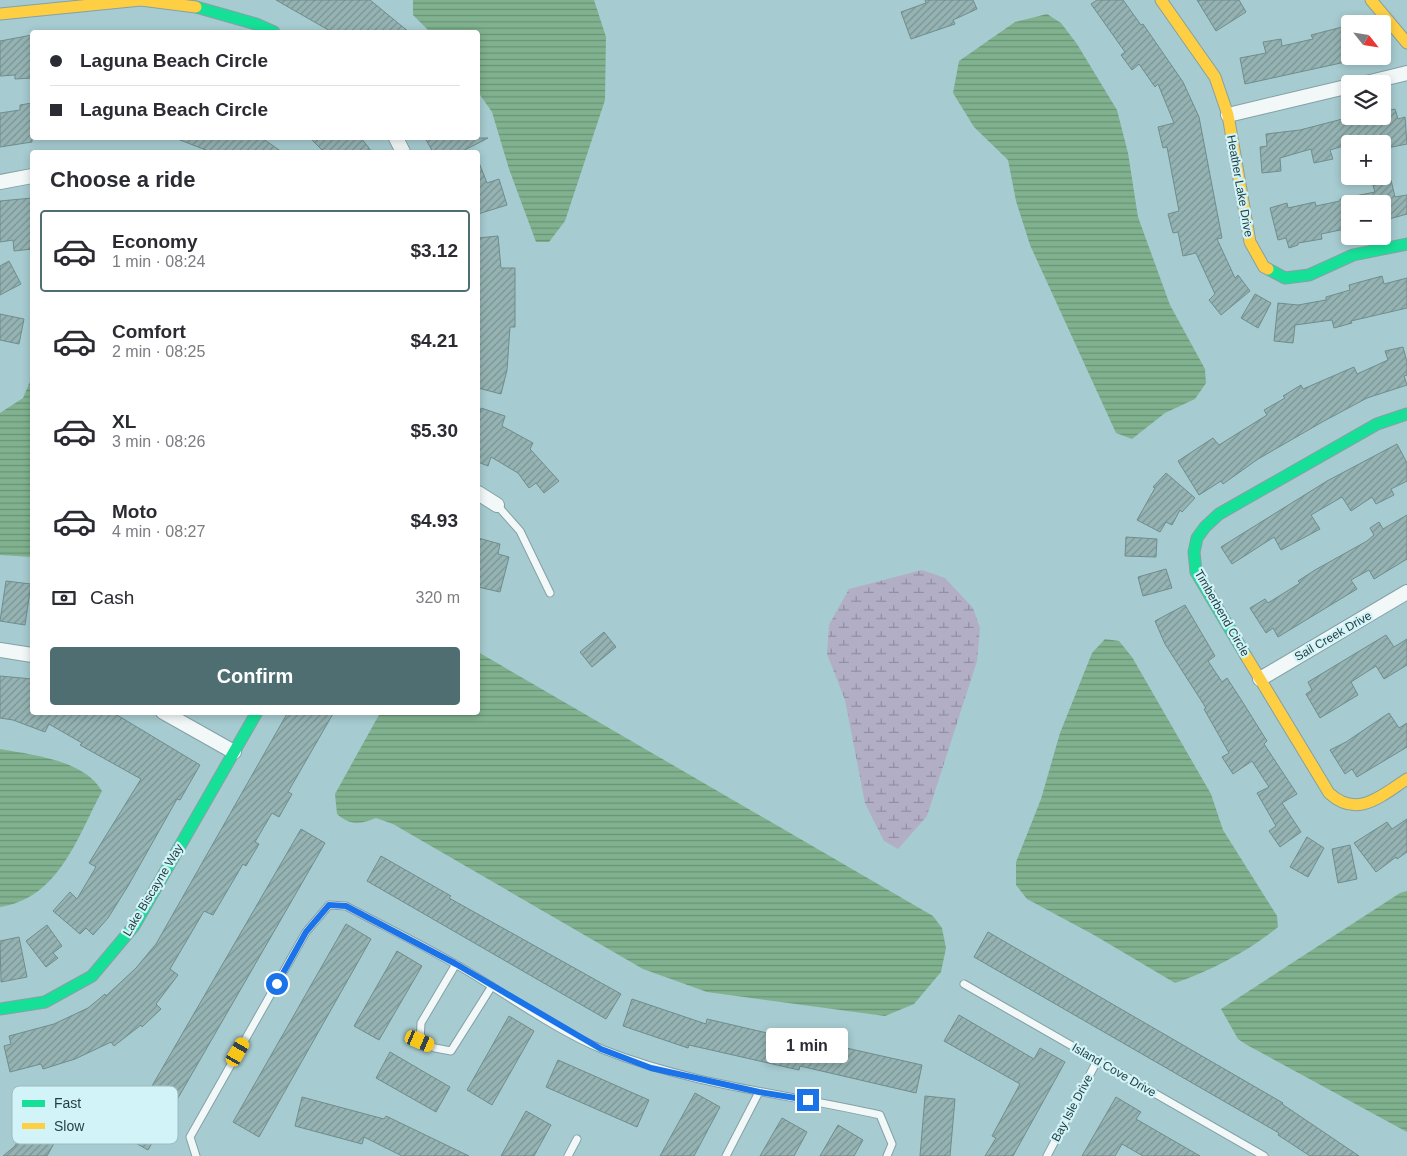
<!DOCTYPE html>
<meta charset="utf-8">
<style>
:root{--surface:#fff;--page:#f7f7f7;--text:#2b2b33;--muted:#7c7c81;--line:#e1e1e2;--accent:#4e6e72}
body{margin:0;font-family:Arial,sans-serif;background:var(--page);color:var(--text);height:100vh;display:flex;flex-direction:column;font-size:19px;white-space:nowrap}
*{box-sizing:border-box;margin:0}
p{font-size:16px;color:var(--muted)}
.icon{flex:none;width:28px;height:28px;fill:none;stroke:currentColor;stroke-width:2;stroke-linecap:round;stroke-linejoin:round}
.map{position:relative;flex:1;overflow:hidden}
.sheet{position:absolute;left:30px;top:150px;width:450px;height:565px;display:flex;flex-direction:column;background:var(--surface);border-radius:5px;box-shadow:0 2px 8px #0003}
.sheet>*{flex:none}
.banner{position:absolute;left:30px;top:30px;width:450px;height:110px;border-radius:5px;box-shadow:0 2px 8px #0003;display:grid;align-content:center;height:110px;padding:0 20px;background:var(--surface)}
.needle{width:32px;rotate:120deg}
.fabs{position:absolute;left:1341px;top:15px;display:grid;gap:10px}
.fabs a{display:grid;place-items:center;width:50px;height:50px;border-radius:5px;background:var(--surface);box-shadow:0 2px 8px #0003;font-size:25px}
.end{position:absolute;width:22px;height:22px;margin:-11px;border:6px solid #1a73e8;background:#fff;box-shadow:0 0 0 2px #fff}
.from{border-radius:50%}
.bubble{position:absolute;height:35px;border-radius:5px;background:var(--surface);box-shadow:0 2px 8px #0003;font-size:16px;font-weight:700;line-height:35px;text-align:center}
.car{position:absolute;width:15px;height:30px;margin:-15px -8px;border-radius:6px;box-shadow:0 0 4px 1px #0007;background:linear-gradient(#f5c518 24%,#345 0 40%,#f5c518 0 76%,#345 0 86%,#f5c518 0)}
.banner b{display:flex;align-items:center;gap:18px;height:48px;font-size:19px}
.banner b+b{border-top:1px solid var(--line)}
.banner i{width:12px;height:12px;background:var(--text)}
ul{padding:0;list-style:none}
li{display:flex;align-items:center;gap:15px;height:82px;margin:0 10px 8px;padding:0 10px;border:2px solid transparent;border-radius:5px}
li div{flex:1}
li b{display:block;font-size:19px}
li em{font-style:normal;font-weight:700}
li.active{border-color:var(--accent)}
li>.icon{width:45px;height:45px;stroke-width:1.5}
h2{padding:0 20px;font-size:22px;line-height:60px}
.pay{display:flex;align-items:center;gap:12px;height:55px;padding:0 20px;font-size:19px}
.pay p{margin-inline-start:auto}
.button{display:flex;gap:10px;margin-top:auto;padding:10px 20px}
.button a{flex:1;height:58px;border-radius:5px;background:var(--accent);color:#fff;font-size:20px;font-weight:700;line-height:58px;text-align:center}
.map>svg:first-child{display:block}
</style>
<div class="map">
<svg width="1407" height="1156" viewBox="0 0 1407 1156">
<defs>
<pattern id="wetland-marsh" width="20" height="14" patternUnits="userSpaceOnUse" patternTransform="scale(1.25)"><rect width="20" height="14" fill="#b2aec6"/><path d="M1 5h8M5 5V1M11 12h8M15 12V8" fill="none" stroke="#908fa2"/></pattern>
<pattern id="water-rules" width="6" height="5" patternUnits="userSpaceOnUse" patternTransform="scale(1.25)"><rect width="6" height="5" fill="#81b28f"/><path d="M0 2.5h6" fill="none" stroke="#699276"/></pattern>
<pattern id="building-hatch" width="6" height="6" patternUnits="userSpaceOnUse" patternTransform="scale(1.25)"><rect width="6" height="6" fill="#96b3b3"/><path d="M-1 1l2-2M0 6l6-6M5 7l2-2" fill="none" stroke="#7a9393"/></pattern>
</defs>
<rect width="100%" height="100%" fill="#a6cbd0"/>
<path fill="url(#wetland-marsh)" d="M 922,570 L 945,578 L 973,608 L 980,628 L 977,661 L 927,816 L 898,849 L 884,841 L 865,803 L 845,700 L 827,654 L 829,625 L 849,589 Z"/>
<path fill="url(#water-rules)" d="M 413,0 L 594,0 L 606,37 L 605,100 L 565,221 L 549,242 L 536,242 L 509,169 L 492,112 L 478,92 L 478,32 L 430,32 L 413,15 Z
M 1047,14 L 1061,23 L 1077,44 L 1117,110 L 1128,153 L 1138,217 L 1170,305 L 1205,369 L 1206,383 L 1195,399 L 1165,413 L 1132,439 L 1116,433 L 1030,245 L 1016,201 L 1008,160 L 974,127 L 953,93 L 959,61 L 1015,22 Z
M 32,377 L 32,557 L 0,555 L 0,413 L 23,398 Z
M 1105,639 L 1119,641 L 1132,657 L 1211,794 L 1223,830 L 1277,916 L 1278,927 C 1249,951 1211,971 1175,983 L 1094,935 L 1027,899 L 1016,885 L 1016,862 L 1041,799 L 1060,733 L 1092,653 Z
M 478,652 L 933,916 L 942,928 L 946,948 L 941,972 L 914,1004 L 885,1016 L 707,992 L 643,969 L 393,824 L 376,818 C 361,824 350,826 337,814 L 335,794 L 380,713 L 478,712 Z
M 0,749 C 33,755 84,760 102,791 C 77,838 59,898 0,907 Z
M 1407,891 L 1407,1132 L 1247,1045 L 1238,1039 L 1221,1009 L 1400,893 Z"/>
<path fill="url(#building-hatch)" stroke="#6f8d8d" d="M 276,0 L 370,0 L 409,32 L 332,32 Z
M 925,0 L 973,0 L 977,9 L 953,20 L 955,24 L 911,39 L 901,12 L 926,3 Z
M 1097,0 L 1123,0 L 1141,25 L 1143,24 L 1183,82 L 1199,117 L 1222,238 L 1217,239 L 1235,278 L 1238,275 L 1250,291 L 1221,315 L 1209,300 L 1215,294 L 1196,253 L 1183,256 L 1178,232 L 1173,233 L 1168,214 L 1179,211 L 1167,147 L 1163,148 L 1158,127 L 1174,123 L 1158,84 L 1155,87 L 1139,64 L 1132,70 L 1121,55 L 1125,52 L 1091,4 Z
M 1197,0 L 1239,0 L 1246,12 L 1216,31 Z
M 1350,25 L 1350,61 L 1245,84 L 1240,58 L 1266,53 L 1263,42 L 1281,39 L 1282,46 L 1313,39 L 1311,35 Z
M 32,35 L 32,78 L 15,79 L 15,75 L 0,76 L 0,41 Z
M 32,103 L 32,142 L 0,147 L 0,113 L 20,110 L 20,105 Z
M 1395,109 L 1398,119 L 1405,117 L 1407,144 L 1382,149 L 1382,144 L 1367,144 L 1366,141 L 1350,144 L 1330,150 L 1333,159 L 1314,163 L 1311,149 L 1280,158 L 1281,171 L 1262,173 L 1260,147 L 1267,146 L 1266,134 L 1300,130 L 1354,116 L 1387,116 L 1385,111 Z
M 175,138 L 262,138 L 282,152 L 211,152 Z
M 310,138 L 361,138 L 372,152 L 324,152 Z
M 425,138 L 488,138 L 461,152 L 433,152 Z
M 478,160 L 487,183 L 499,179 L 507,205 L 478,214 Z
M 1391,180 L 1395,197 L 1407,195 L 1407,214 L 1382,221 L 1382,204 L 1350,204 L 1350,228 L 1321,234 L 1322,239 L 1298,243 L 1298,245 L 1289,248 L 1286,238 L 1278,240 L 1270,208 L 1287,203 L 1288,208 L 1315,202 L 1316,206 L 1340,201 L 1340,199 L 1375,192 L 1373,185 Z
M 32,198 L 32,249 L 14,251 L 13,240 L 0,242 L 0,201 Z
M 498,236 L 501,268 L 515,268 L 515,327 L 510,327 L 507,370 L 501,394 L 478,388 L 478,238 Z
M 9,261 L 21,284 L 0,295 L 0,266 Z
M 1382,276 L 1384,284 L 1407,278 L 1407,308 L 1351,321 L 1352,323 L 1334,328 L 1332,320 L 1295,325 L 1293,343 L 1274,341 L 1278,303 L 1298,305 L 1326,300 L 1326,297 L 1350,290 L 1349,285 Z
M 1255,294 L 1271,303 L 1258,328 L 1241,318 Z
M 0,314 L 24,319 L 19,344 L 0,340 Z
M 1403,347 L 1407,362 L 1407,375 L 1404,376 L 1407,385 L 1367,398 L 1324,421 L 1258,459 L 1223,484 L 1221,481 L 1199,495 L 1178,461 L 1213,438 L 1219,445 L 1267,415 L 1264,410 L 1285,398 L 1283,396 L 1301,385 L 1303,389 L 1354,367 L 1357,374 L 1388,360 L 1385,351 Z
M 481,408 L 505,416 L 502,426 L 533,443 L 530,449 L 559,481 L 544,493 L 536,483 L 529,488 L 518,473 L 491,457 L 488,466 L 478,462 L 480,454 L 478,453 L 478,419 Z
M 1397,444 L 1407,463 L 1407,481 L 1391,489 L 1394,495 L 1376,504 L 1372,497 L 1351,511 L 1342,497 L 1311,515 L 1320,529 L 1281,550 L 1274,537 L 1232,564 L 1221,547 L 1327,481 Z
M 1166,473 L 1195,498 L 1182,512 L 1180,510 L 1172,525 L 1166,522 L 1160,532 L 1137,520 L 1155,488 L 1153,487 Z
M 1407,515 L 1407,559 L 1374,579 L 1369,570 L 1351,580 L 1357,589 L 1278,637 L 1273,628 L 1266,633 L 1250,608 L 1265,599 L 1268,603 L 1300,583 L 1298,581 L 1315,570 L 1367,541 L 1374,535 L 1370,528 L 1379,522 L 1383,529 Z
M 1126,537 L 1157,539 L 1156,557 L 1125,556 Z
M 478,538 L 500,544 L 498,554 L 509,557 L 500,592 L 478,587 Z
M 1166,569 L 1172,588 L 1143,596 L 1138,577 Z
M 6,581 L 31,584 L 25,625 L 0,621 Z
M 1185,605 L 1215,656 L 1208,661 L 1222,682 L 1227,678 L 1240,698 L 1267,741 L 1264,744 L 1297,794 L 1282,803 L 1301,832 L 1280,847 L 1269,831 L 1276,826 L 1257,793 L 1269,787 L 1252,761 L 1233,774 L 1222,757 L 1229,753 L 1204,709 L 1206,708 L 1165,644 L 1155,621 Z
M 604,632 L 616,647 L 592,667 L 580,652 Z
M 1386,635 L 1394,647 L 1407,639 L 1407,665 L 1384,679 L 1376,666 L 1351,682 L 1358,695 L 1320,718 L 1306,694 L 1312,690 L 1308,682 Z
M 0,676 L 32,679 L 32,712 L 112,712 L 200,765 L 180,800 L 177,799 L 128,886 L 108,918 L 93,935 L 86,928 L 80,934 L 53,911 L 70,892 L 77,899 L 96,867 L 89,863 L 141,779 L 80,745 L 82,743 L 49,724 L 45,732 L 13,720 L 0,718 Z
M 288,712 L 334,712 L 288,792 L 292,794 L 279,817 L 272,813 L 255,842 L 259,844 L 246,866 L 243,864 L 213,915 L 204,911 L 170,969 L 178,975 L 156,1004 L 161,1009 L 142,1027 L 141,1025 L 114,1046 L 111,1042 L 75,1059 L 43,1069 L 41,1064 L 10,1072 L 4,1046 L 11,1044 L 9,1036 L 54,1024 L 88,1008 L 105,994 L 106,996 L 136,968 L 156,944 Z
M 1389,713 L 1399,728 L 1407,723 L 1407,747 L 1357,777 L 1352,769 L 1345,774 L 1330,750 L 1346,742 Z
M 1407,819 L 1407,852 L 1397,859 L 1396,857 L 1376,872 L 1354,843 L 1387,822 L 1392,829 Z
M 301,829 L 325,843 L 148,1150 L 123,1136 Z
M 1307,837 L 1324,848 L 1308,877 L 1290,867 Z
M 1350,845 L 1357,879 L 1338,883 L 1332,849 Z
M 381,856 L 451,896 L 449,898 L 621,994 L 606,1019 L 367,881 Z
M 346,924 L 371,939 L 259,1137 L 233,1122 Z
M 47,925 L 62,946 L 53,953 L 58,958 L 46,967 L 26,941 Z
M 988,932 L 1283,1103 L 1282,1104 L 1359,1156 L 1310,1156 L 1278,1135 L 1279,1133 L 974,957 Z
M 19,937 L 27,977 L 1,982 L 0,941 Z
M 397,951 L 422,966 L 379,1040 L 354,1026 Z
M 632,999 L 706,1024 L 707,1019 L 823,1046 L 824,1043 L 922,1065 L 916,1093 L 800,1066 L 799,1070 L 689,1045 L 688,1048 L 623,1026 Z
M 959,1015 L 1034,1059 L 1040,1048 L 1065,1062 L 1013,1156 L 985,1156 L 996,1138 L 992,1136 L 1020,1084 L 944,1041 Z
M 509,1016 L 534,1031 L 492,1105 L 467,1090 Z
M 390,1052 L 450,1087 L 436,1112 L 376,1078 Z
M 558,1060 L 649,1100 L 637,1127 L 546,1087 Z
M 695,1093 L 720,1107 L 694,1156 L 660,1156 Z
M 925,1096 L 955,1099 L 950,1156 L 920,1156 Z
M 302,1097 L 384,1119 L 386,1116 L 469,1156 L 402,1156 L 364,1137 L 362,1144 L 295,1126 Z
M 1116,1097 L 1141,1112 L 1136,1119 L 1200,1156 L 1143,1156 L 1122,1144 L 1115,1156 L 1082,1156 Z
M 526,1111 L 551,1125 L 534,1156 L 501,1156 Z
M 782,1118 L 807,1132 L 794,1156 L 760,1156 Z
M 29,1120 L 58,1136 L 47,1156 L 3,1156 L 15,1146 Z
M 838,1125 L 863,1140 L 854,1156 L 820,1156 Z"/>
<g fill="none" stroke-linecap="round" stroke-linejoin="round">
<defs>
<path id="lane" d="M 497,505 L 520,531 L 550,593
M 456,964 L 421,1023 L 420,1041 L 435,1048 L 451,1051 L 492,986
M 964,984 L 1264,1156
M 196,1156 L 190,1137 L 306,932 L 329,905 L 346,906 C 387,928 429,948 469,972 C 510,997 561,1033 604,1050 C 692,1085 788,1094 880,1115 L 892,1144 L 887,1156
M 568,1156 L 577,1139
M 726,1156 L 759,1092
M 1047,1156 L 1097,1061"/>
<path id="street" d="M 1362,84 L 1407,73
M 1228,115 L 1350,86
M 396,138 L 403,152
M 0,182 L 32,176
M 478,493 L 497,505
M 0,650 L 32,655
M 1260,679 L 1407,592
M 163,712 L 234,752"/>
<path id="fast" d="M 196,7 L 256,24 L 274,32
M 1268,269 L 1285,278 L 1309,275 L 1353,255 L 1407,244
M 1246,656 L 1196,572 L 1194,552 L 1197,538 L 1205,527 L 1219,514 L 1377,424 L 1407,414
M 0,1009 L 45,1002 L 92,976 L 134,926 L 257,712"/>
<path id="slow" d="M 1161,0 L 1215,77 L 1228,115 L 1250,242 L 1264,267 L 1268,269
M 1371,0 L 1407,43
M 0,14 L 141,0 L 196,7
M 1246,656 L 1329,793 C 1357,819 1381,796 1407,779"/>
</defs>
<use href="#lane" stroke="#84a1a5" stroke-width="9"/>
<use href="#street" stroke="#84a1a5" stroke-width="16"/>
<use href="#fast" stroke="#84a1a5" stroke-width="13"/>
<use href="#slow" stroke="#84a1a5" stroke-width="13"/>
<use href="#lane" stroke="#f2f7f8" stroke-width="7"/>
<use href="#street" stroke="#f2f7f8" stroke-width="14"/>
<use href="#fast" stroke="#16e098" stroke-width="11"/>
<use href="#slow" stroke="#ffcf43" stroke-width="11"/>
</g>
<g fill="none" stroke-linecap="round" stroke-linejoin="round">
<path stroke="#1a73e8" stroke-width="6" d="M 277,984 L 306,932 L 329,905 L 346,906 L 456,964 L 601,1049 L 651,1068 L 759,1092 L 808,1100"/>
</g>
<g text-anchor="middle" stroke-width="4.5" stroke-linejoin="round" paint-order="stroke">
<g font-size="12" fill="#1f3c3f" stroke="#d2f3f7">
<text transform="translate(1240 186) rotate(80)" y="4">Heather Lake Drive</text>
<text transform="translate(1222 613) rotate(60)" y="4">Timberbend Circle</text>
<text transform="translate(1333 636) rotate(-30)" y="4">Sail Creek Drive</text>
<text transform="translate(153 890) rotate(-59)" y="4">Lake Biscayne Way</text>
<text transform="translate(1114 1070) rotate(30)" y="4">Island Cove Drive</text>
<text transform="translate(1072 1108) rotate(-62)" y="4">Bay Isle Drive</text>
</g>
</g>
<rect x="12" y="1086" width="166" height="58" rx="8" fill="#d2f3f7" stroke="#9cbcc0" stroke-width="1"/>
<rect x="22" y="1100" width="23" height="7" fill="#16e098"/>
<rect x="22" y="1123" width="23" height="6" fill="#ffcf43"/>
<g font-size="14" fill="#1f3c3f">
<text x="54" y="1108">Fast</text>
<text x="54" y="1131">Slow</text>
</g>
</svg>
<div class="fabs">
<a><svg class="needle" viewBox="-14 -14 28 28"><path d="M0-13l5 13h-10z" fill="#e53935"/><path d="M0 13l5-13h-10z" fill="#7c7c81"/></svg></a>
<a><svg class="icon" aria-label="layers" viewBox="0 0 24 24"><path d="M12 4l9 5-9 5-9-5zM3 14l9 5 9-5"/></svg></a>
<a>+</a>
<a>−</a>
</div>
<i class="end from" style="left:277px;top:984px"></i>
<i class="end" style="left:808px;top:1100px"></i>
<div class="bubble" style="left:766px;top:1028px;width:82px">1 min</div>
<i class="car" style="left:420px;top:1041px;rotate:113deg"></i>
<i class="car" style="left:238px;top:1052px;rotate:30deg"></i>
<div class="banner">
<b><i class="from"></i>Laguna Beach Circle</b>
<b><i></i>Laguna Beach Circle</b>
</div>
<section class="sheet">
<h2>Choose a ride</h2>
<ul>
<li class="active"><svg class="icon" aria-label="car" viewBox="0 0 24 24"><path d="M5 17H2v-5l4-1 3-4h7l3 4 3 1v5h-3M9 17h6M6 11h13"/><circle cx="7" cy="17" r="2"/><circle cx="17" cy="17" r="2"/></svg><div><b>Economy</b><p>1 min · 08:24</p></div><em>$3.12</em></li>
<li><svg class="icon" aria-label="car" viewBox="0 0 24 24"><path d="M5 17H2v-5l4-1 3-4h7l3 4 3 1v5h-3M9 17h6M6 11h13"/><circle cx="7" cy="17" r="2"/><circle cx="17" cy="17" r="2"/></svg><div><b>Comfort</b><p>2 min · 08:25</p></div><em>$4.21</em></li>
<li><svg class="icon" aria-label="car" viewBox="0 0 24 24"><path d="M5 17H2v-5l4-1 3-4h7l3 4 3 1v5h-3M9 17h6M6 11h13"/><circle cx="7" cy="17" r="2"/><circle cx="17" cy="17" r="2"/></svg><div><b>XL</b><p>3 min · 08:26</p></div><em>$5.30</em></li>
<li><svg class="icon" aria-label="car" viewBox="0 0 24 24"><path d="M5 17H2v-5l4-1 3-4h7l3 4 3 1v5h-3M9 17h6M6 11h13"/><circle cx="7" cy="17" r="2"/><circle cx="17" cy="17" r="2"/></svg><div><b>Moto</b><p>4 min · 08:27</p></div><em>$4.93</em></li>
</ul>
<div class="pay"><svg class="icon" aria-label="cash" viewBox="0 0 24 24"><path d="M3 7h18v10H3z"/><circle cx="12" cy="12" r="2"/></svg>Cash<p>320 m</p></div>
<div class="button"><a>Confirm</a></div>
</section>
</div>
